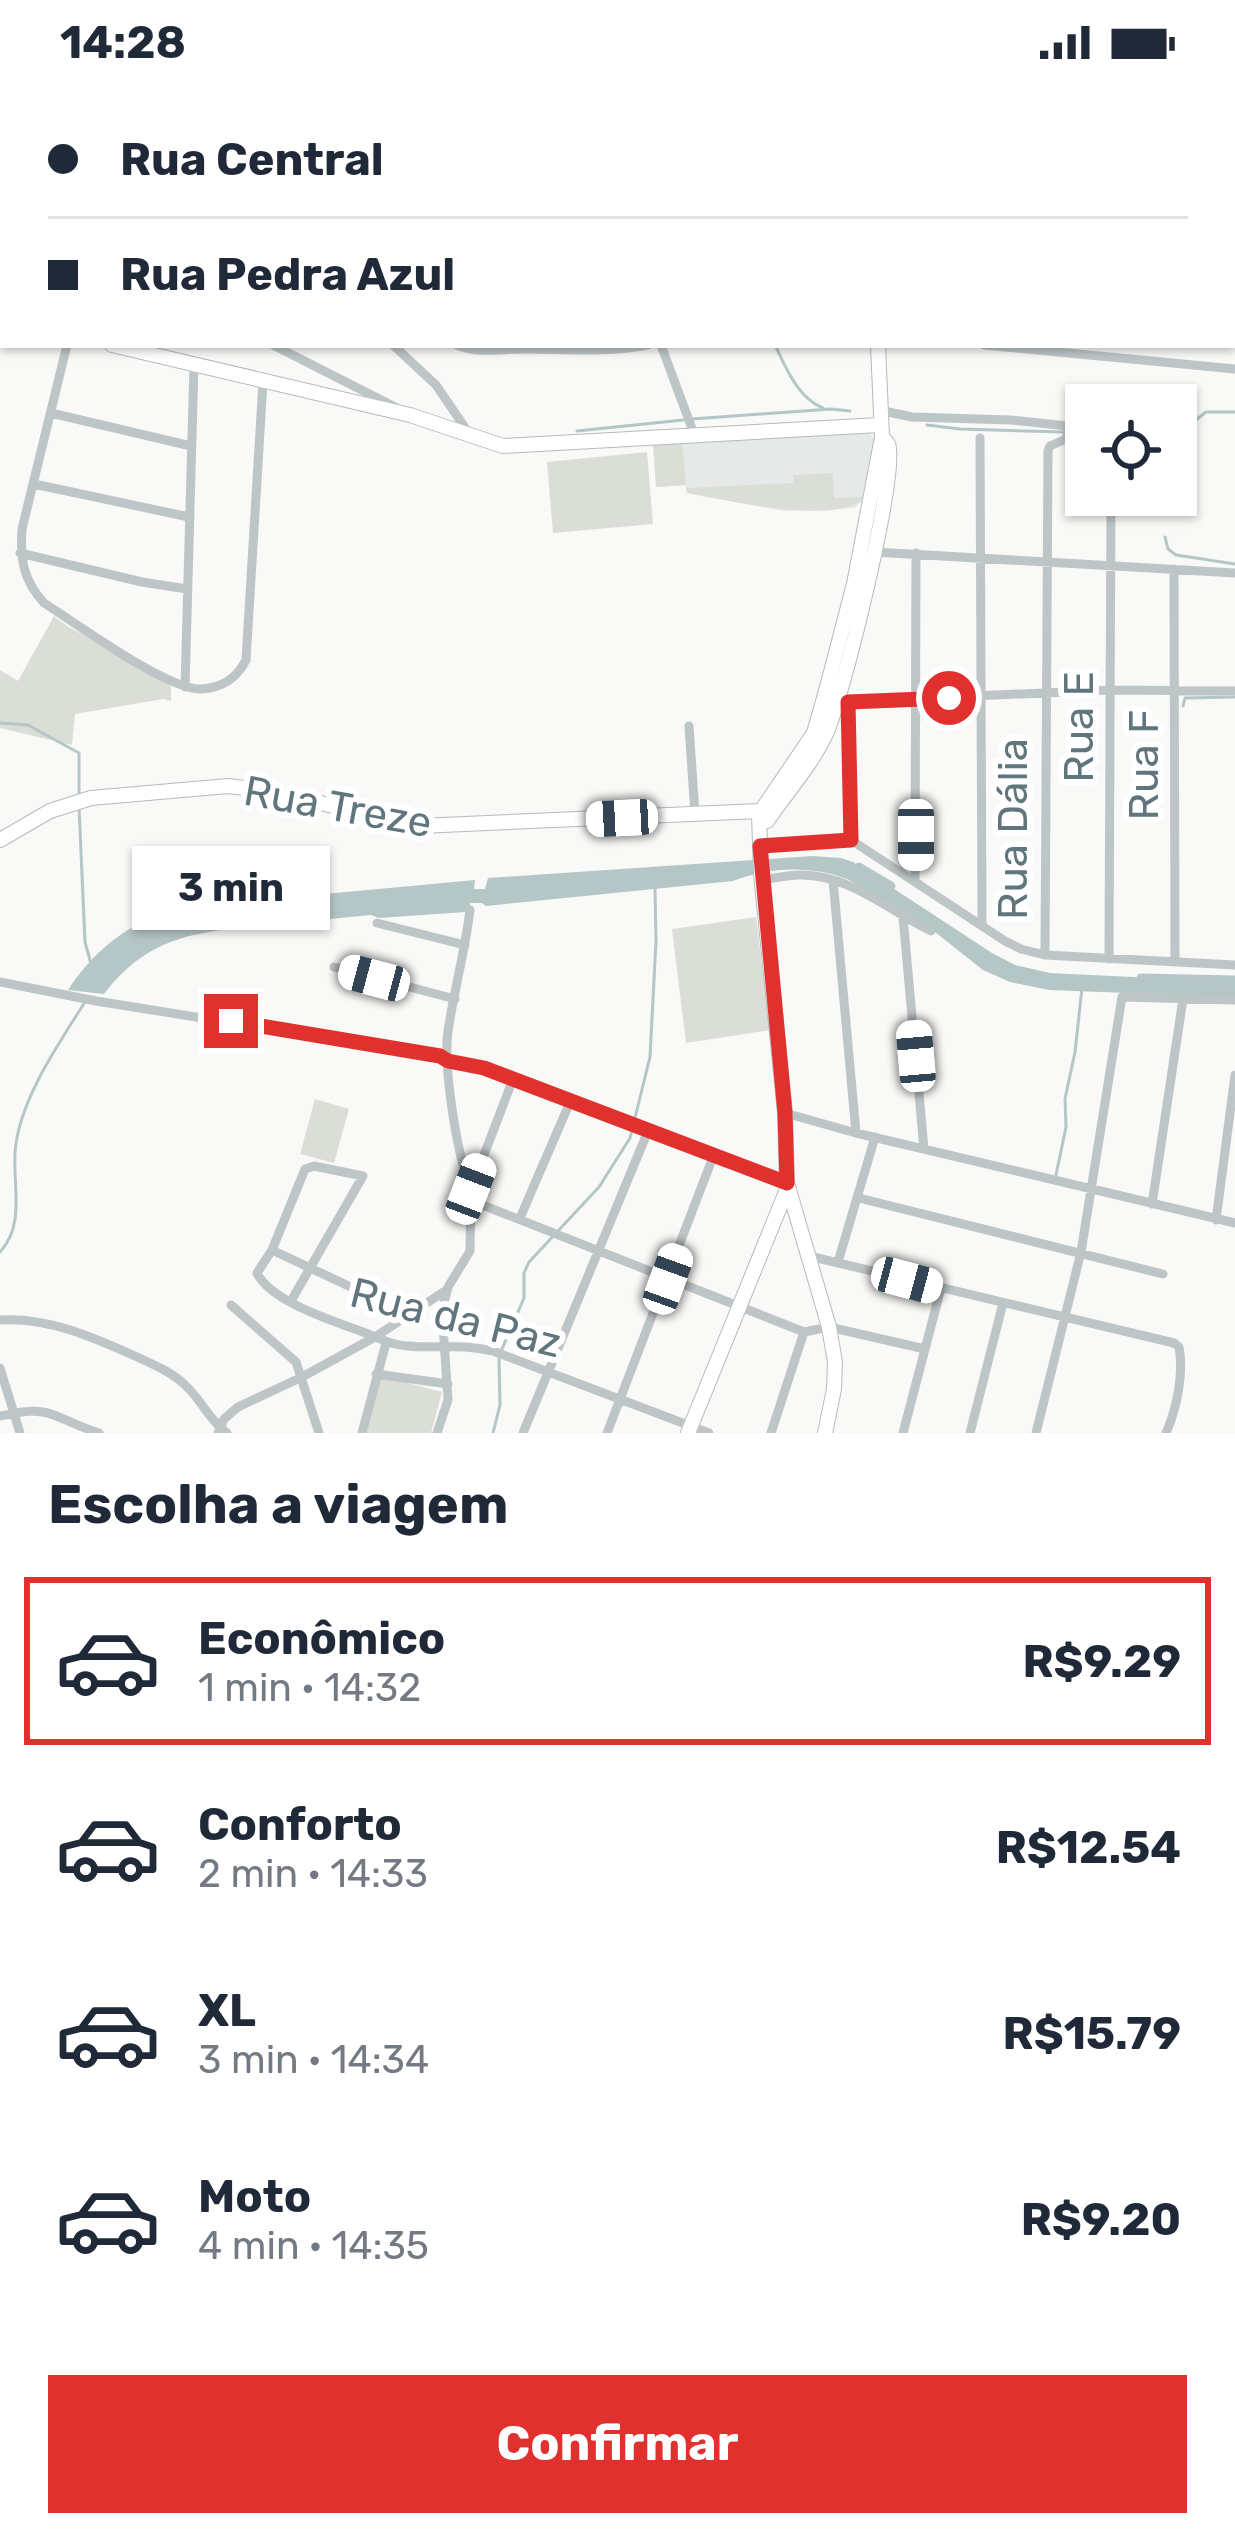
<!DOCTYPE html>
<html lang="pt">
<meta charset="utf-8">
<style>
:root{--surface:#fff;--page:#f6f6f7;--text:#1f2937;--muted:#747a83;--line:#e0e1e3;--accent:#e1312f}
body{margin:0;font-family:Rubik,sans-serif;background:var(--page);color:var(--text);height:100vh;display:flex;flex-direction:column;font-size:45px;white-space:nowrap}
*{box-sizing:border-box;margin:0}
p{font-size:39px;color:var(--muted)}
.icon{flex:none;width:66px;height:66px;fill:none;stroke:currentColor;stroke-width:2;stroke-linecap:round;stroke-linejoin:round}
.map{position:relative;height:1349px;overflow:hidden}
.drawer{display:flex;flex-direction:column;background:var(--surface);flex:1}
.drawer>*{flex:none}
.banner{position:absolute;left:0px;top:0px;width:1236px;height:264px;box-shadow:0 3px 9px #0004;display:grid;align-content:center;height:264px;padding:0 48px;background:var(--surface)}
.controls{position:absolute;left:1065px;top:300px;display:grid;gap:24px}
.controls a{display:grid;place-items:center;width:132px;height:132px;border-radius:0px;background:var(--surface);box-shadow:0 3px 9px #0004;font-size:60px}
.end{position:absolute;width:54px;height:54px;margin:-27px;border:15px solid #e1312f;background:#fff;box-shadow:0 0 0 6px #fff}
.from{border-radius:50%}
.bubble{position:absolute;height:84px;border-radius:0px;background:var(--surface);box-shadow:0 3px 9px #0004;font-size:39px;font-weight:700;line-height:84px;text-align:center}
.car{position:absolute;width:36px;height:72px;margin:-36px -18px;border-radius:15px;box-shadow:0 0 9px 3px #0007;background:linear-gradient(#fff 24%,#345 0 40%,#fff 0 76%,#345 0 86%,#fff 0)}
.banner b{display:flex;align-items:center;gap:42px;height:114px;font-size:45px}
.banner b+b{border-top:3px solid var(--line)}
.banner i{width:30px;height:30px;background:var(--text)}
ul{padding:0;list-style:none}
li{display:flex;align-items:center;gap:36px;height:168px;margin:0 24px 18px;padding:0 24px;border:6px solid transparent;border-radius:0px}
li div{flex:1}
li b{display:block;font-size:45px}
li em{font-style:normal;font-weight:700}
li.active{border-color:var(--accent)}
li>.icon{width:108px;height:108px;stroke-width:1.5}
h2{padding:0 48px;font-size:54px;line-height:144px}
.primary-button{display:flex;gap:24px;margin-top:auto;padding:24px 48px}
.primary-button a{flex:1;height:138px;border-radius:0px;background:var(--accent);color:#fff;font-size:48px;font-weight:700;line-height:138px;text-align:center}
.status{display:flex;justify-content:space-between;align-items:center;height:84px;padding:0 60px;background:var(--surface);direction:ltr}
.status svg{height:33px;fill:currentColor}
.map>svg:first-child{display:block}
</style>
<div class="status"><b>14:28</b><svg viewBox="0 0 49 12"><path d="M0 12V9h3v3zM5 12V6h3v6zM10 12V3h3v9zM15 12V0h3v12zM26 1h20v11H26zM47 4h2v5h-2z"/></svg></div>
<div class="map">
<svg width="1235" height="1349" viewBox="0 0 1235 1349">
<rect width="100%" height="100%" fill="#f9f9f7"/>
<path fill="#e7e9e8" d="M 869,348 L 874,354 L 867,413 L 854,424 L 784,427 L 687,409 L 685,401 L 656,403 L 653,359 Z"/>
<path fill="#dbded6" d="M 682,357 L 686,401 L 656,403 L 653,359 Z
M 647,368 L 653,440 L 553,449 L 547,378 Z
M 833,389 L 834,414 L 867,413 C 836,443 728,416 687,409 L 686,404 L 793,399 L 793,391 Z
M 54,532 L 67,542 L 165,596 L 171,602 L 171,617 L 163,615 L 75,630 L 72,661 L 0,644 L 0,586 L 18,597 Z
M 756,833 L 770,946 L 686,959 L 672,845 Z
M 315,1015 L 349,1025 L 334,1079 L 300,1070 Z
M 378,1291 L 442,1308 L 431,1349 L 364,1349 Z"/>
<path fill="#b5c6c7" d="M 813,772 L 841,774 L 853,778 L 992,869 L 1015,881 L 1050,889 L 1235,898 L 1235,913 L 1049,906 L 1010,898 L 983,886 L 935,848 L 849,796 C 813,781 769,783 733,797 L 486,822 L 482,819 L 470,819 L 470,826 L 466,828 L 379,834 L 371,831 C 337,834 303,838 269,841 C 199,848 150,850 104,910 L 68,906 C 89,874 116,849 151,834 C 187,818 232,818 270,815 C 339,809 407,802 475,796 L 474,805 L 485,805 L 488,794 Z"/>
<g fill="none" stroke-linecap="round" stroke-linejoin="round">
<path stroke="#b5c6c7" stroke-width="3" d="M 109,0 L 115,3
M 570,0 L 570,3
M 1167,0 L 1171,3
M 915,3 L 920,0
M 1233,157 L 1235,157
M 775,261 C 786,284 798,314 823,324
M 692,335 L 831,325 L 850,327
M 927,341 L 960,345 L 1063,348
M 577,347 L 683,336
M 1073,349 L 1086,351
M 1176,352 L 1206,328 L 1235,328
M 1165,453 L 1168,465 L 1176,471 L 1235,480
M 1183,622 L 1185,614 L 1235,613
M 0,639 L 28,641 L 79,669 L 79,713
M 79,723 L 85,858 L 91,880
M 1056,1091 L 1066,1043 L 1065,1015 L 1075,968 L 1082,904
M 0,1168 C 25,1141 13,1103 15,1069 C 18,1018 58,961 85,918
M 502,1265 L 524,1214 L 524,1189 L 529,1178 L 599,1103 L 630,1054 L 650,973 L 656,857 L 655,803
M 493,1349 L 500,1321 L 499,1274"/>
<path stroke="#b5c6c7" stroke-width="9" d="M 859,783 L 891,802
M 1141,894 L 1235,896"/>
<defs>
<path id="secondary" d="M 877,3 L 877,0
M 0,234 L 3,234
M 112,261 L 410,331 L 503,362 L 879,341
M 767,737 C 786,709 810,683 825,652 C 841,621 899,386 888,360 C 886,357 884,355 882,353
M 0,756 L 50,727 L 91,714 L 228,702 L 268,707 L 420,742 L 759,727 L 771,731
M 688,1349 L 788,1103
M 825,1349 L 834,1305 L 835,1278 L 829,1243 L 787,1099 L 785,1029 L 761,790 L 759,730 L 814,649 L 826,607 L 854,500 L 882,353 L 878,261"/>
</defs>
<use href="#secondary" stroke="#b3bbbe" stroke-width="16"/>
<path stroke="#bec5c7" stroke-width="9" d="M 135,0 L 137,3
M 225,0 L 228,3
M 315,0 L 317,3
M 411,0 L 413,3
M 510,0 L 513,3
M 777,0 L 777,3
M 1084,0 L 1085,3
M 1097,0 L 1154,3
M 930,3 L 935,0
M 1233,6 L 1235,6
M 0,17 L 3,17
M 0,67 L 3,53
M 1233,81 L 1235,81
M 0,151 L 3,152
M 1233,163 L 1235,164
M 0,207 L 3,204
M 1233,226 L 1235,226
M 67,261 L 22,445 C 20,475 23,496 44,519 C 76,539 167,606 201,605 C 222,604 237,594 246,576 L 263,298
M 273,261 L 397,324
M 393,261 L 436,301 L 470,351
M 457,261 C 478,270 501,265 523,265 C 566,265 606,269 648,261
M 661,261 L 694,350
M 984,261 L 1235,285
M 879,326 L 912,333 L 1011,336 L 1086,344
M 51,329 L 191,362
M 980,354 L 982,840
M 34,400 L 189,433
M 874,468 L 1235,489
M 20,469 L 142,498 L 187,505
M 1174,485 L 1175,878
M 185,603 L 194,281
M 837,618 L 1111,606 L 1235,607
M 848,618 L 851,756
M 689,642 L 695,730
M 760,762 L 851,756 L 1005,857 L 1021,865 L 1045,871 L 1235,881
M 762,796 C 774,794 788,791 800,791 C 849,790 889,827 931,847
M 833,796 L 856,1049
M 915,796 L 916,469
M 470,826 C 465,867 454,907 448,947 C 443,983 457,1072 471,1105
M 903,833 L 924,1065
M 377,839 L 465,861
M 1045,871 L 1048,367 L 1050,362 L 1066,355 L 1069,342
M 1109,875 L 1111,411
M 334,883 L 455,915
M 0,898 L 96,917 L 440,972 L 448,977 L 484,984 L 787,1099
M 785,1029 L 856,1049 L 1235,1139
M 859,1114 L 1163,1190
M 470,1116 L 804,1248 L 829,1243 L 925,1265
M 1152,1120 L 1183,915
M 520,1134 L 570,1018
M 1216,1136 L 1235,991
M 272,1166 L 372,1213
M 809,1172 L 1174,1259 L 1179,1263 C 1184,1289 1177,1324 1166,1349
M 838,1178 L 875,1053
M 291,1217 L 363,1092 L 314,1082 L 305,1085 L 272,1166 L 257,1189 C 271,1218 334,1237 363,1248 C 379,1254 390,1261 408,1262 C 439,1265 459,1259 493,1267 L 709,1349
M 231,1221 L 296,1278 L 319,1349
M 0,1236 C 48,1233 92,1253 135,1272 C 152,1280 170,1287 184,1300 C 201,1315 209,1336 227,1349
M 0,1284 L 20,1349
M 376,1290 L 448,1300
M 0,1332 C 17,1329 35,1324 51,1330 C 68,1336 82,1344 99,1349
M 218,1349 L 224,1335 L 238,1323 L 302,1293 L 375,1253 L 445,1207
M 362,1349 L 386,1259
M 437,1349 L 448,1316 L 442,1226 L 448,1203 L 470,1167 L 471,1105 L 513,995
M 523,1349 L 648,1047
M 607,1349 L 713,1073
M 771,1349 L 804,1248
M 903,1349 L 941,1204
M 970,1349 L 1003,1219
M 1036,1349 L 1081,1168 L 1122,913 L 1235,916"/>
<use href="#secondary" stroke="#fff" stroke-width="14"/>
</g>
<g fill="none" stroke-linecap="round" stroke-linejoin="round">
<path stroke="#e1312f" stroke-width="15" d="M 231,937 L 440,972 L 448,977 L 484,984 L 787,1099 L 785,1029 L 760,762 L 851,756 L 848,618 L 949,614"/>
</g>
<g text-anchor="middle" stroke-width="12" stroke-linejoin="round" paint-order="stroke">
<g font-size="42" fill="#60767c" stroke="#fff">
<text transform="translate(1078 643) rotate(-90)" y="15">Rua E</text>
<text transform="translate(1143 681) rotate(-90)" y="15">Rua F</text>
<text transform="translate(338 722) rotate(10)" y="15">Rua Treze</text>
<text transform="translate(1012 745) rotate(-90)" y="15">Rua Dália</text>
<text transform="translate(456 1233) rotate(14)" y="15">Rua da Paz</text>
</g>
</g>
</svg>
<div class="controls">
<a><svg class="icon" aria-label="locate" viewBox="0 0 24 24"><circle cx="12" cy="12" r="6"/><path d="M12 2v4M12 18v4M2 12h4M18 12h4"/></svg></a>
</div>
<i class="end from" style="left:949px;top:614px"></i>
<i class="end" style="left:231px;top:937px"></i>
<div class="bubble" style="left:132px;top:762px;width:198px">3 min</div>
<i class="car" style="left:622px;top:734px;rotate:267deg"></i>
<i class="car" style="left:916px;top:751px;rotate:180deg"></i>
<i class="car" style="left:374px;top:894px;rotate:285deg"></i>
<i class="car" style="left:916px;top:972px;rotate:355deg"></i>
<i class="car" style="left:471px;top:1105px;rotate:21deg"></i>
<i class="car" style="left:668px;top:1195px;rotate:20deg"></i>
<i class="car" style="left:907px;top:1196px;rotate:105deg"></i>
<div class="banner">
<b><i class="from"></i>Rua Central</b>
<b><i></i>Rua Pedra Azul</b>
</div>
</div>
<section class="drawer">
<h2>Escolha a viagem</h2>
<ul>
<li class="active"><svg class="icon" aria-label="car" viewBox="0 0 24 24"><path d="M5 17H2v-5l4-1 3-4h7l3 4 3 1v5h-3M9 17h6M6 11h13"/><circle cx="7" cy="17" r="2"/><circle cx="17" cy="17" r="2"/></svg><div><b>Econômico</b><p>1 min · 14:32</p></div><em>R$9.29</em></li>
<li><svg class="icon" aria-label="car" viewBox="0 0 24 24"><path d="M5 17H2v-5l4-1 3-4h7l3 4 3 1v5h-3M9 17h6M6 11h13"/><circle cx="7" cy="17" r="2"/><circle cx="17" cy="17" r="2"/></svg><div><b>Conforto</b><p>2 min · 14:33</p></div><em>R$12.54</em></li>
<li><svg class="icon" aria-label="car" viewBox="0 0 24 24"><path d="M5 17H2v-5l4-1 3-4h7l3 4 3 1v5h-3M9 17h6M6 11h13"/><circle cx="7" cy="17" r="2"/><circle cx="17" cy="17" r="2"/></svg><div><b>XL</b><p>3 min · 14:34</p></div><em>R$15.79</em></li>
<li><svg class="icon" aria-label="car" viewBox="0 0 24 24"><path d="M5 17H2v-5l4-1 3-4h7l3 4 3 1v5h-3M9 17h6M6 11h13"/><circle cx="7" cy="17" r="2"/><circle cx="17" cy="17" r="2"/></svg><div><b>Moto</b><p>4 min · 14:35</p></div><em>R$9.20</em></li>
</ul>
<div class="primary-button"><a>Confirmar</a></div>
</section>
